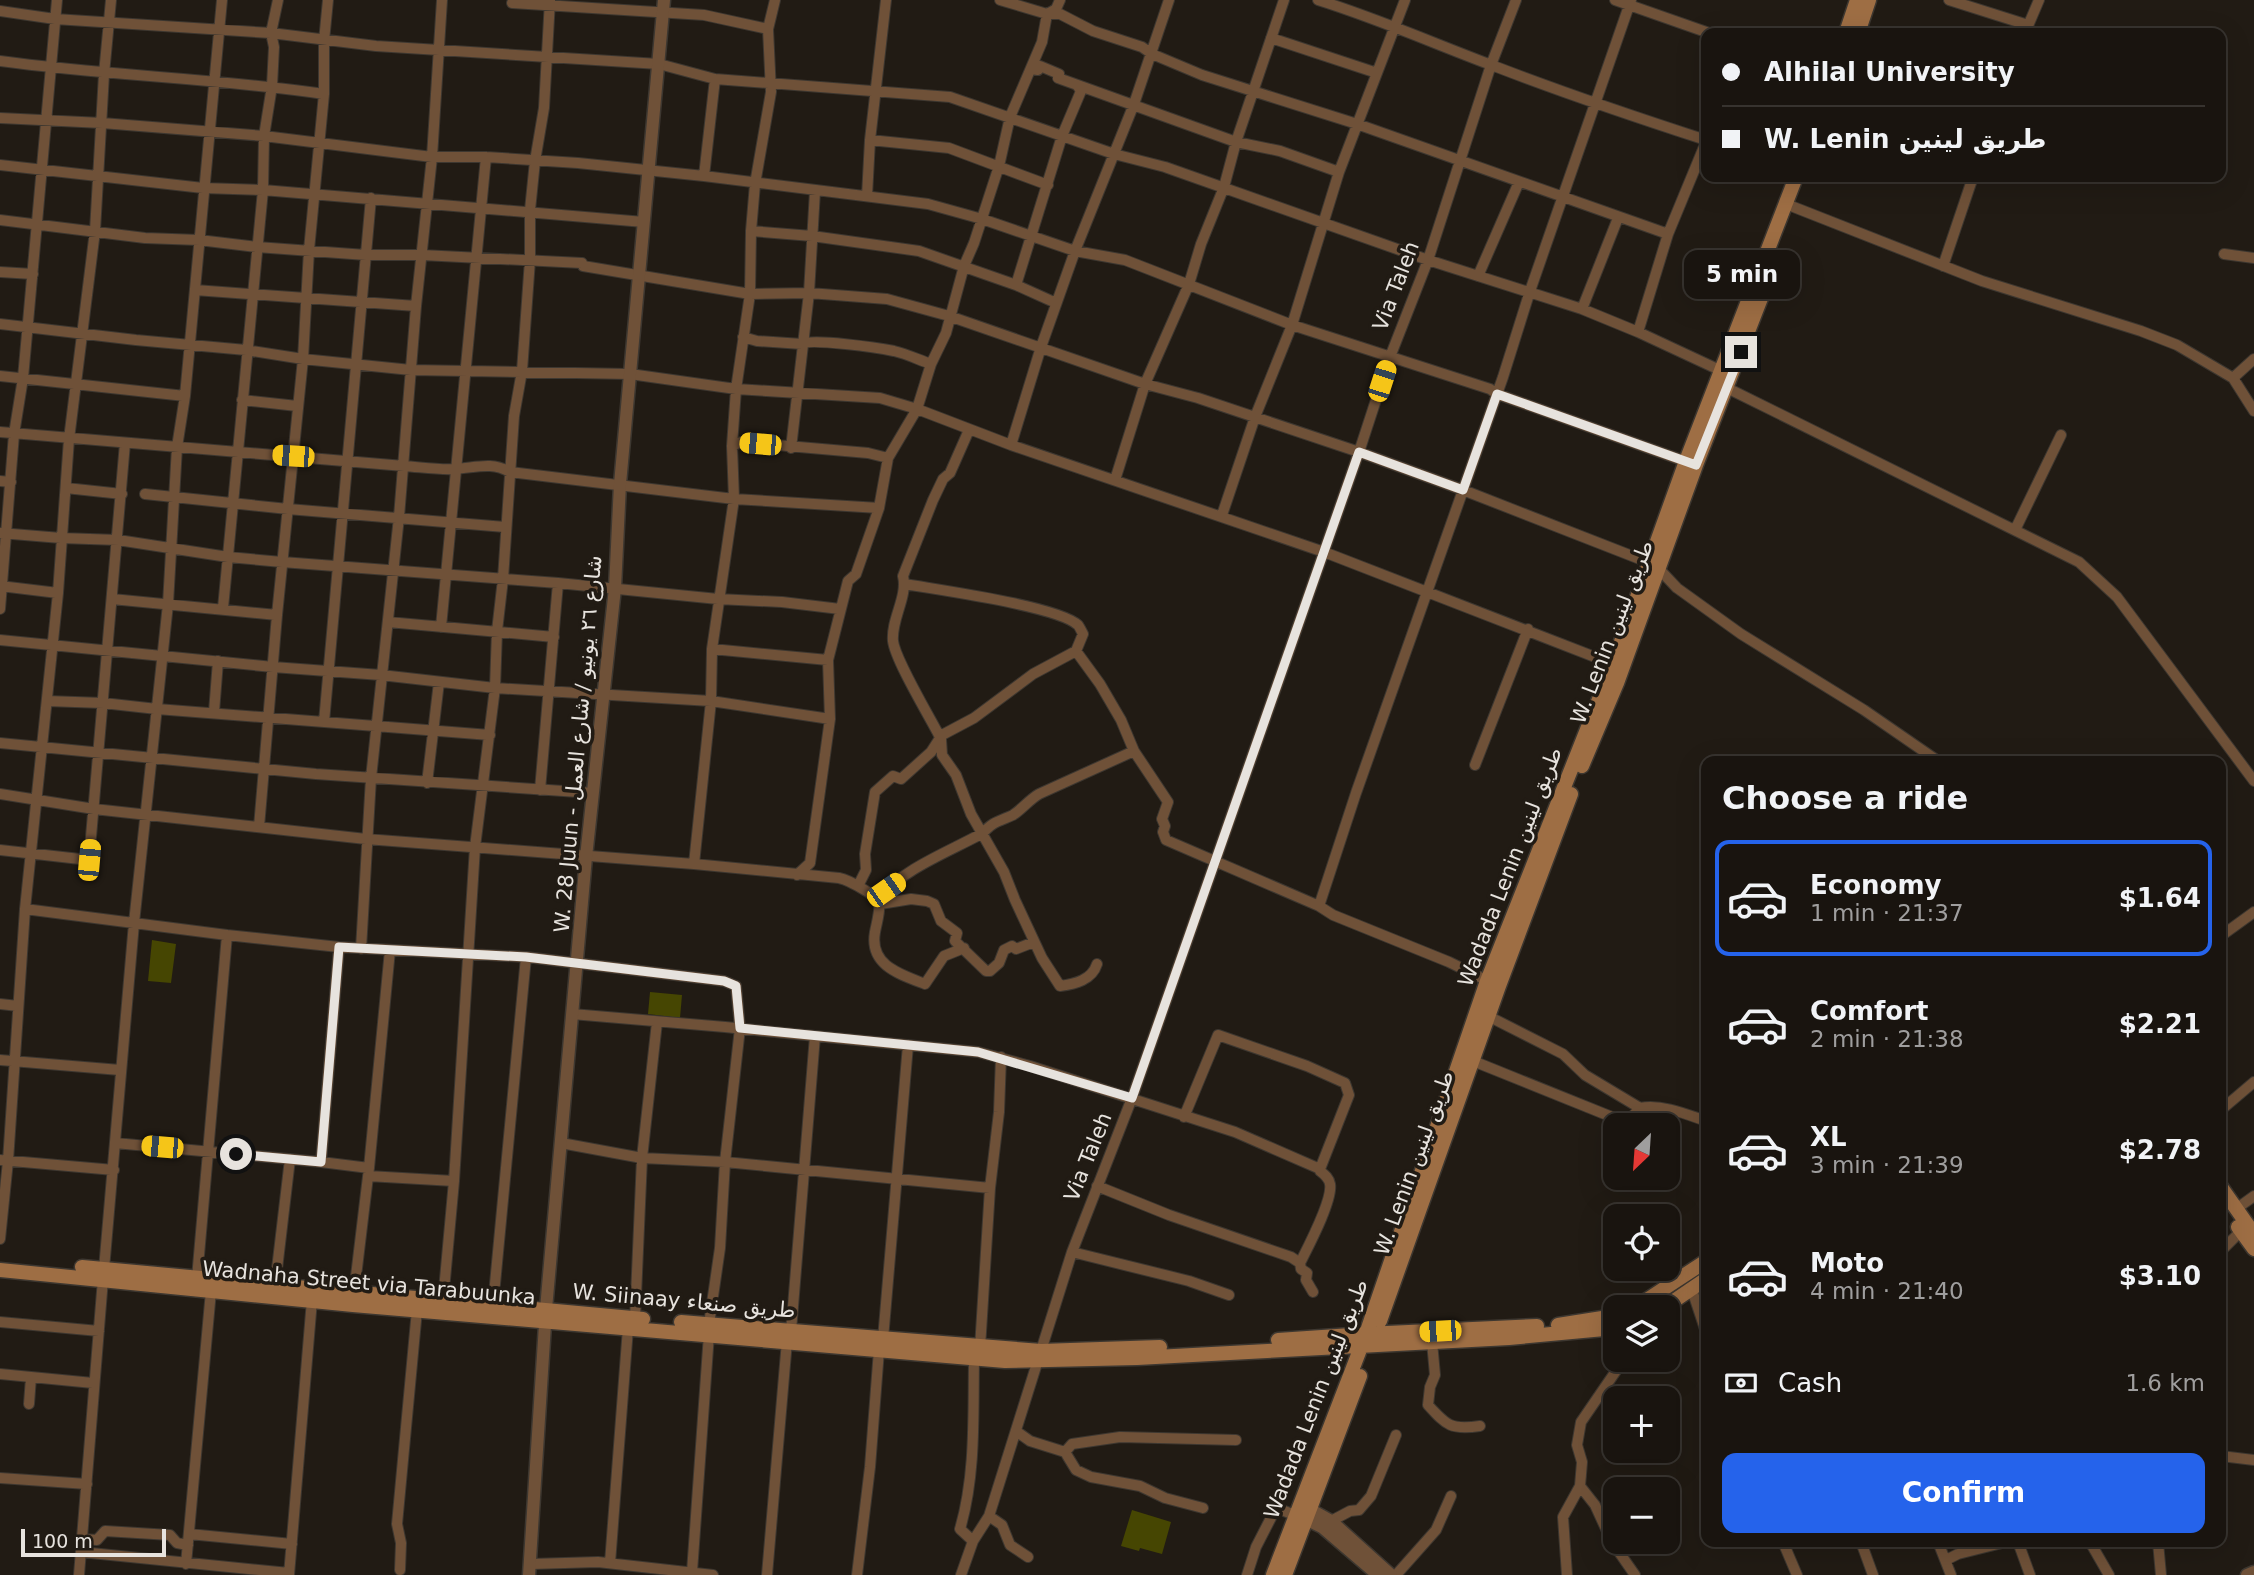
<!DOCTYPE html>
<meta charset="utf-8">
<style>
:root{--surface:#19140f;--page:#26211d;--text:#f1f3f6;--muted:#9f9e9e;--line:#37332f;--accent:#2563eb}
body{margin:0;font-family:"DejaVu Sans",Vazirmatn,sans-serif;background:var(--page);color:var(--text);height:100vh;display:flex;flex-direction:column;font-size:26px;white-space:nowrap}
*{box-sizing:border-box;margin:0}
p{font-size:23px;color:var(--muted)}
.icon{flex:none;width:38px;height:38px;fill:none;stroke:currentColor;stroke-width:2;stroke-linecap:round;stroke-linejoin:round}
.map{position:relative;flex:1;overflow:hidden}
.panel{position:absolute;left:1701px;top:756px;width:525px;height:791px;display:flex;flex-direction:column;background:var(--surface);border-radius:14px;box-shadow:0 7px 28px #0002,0 0 0 2px var(--line)}
.panel>*{flex:none}
.banner{position:absolute;left:1701px;top:28px;width:525px;height:154px;border-radius:14px;box-shadow:0 7px 28px #0002,0 0 0 2px var(--line);display:grid;align-content:center;height:154px;padding:0 21px;background:var(--surface)}
.needle{width:46px;rotate:205deg}
.buttons{position:absolute;left:1603px;top:1113px;display:grid;gap:14px}
.buttons a{display:grid;place-items:center;width:77px;height:77px;border-radius:14px;background:var(--surface);box-shadow:0 7px 28px #0002,0 0 0 2px var(--line);font-size:35px}
.scale{position:absolute;left:21px;bottom:18px;width:145px;box-sizing:border-box;padding-left:7px;border:4px solid #e7e3de;border-top:0;font-size:19px;line-height:24px;white-space:nowrap;color:#e7e3de;-webkit-text-stroke:5px #211b14;paint-order:stroke}
.end{position:absolute;width:32px;height:32px;margin:-16px;border:9px solid #e7e3de;background:#111;box-shadow:0 0 0 4px #111}
.from{border-radius:50%}
.bubble{position:absolute;height:49px;border-radius:14px;background:var(--surface);box-shadow:0 7px 28px #0002,0 0 0 2px var(--line);font-size:23px;font-weight:800;line-height:49px;text-align:center}
.car{position:absolute;width:21px;height:42px;margin:-21px -10px;border-radius:9px;box-shadow:0 0 5px 2px #0007;background:linear-gradient(#f5c518 24%,#345 0 40%,#f5c518 0 76%,#345 0 86%,#f5c518 0)}
.banner b{display:flex;align-items:center;gap:24px;height:66px;font-size:26px}
.banner b+b{border-top:2px solid var(--line)}
.banner i{width:18px;height:18px;background:var(--text)}
ul{padding:0;list-style:none}
li{display:flex;align-items:center;gap:21px;height:116px;margin:0 14px 10px;padding:0 7px;border:4px solid transparent;border-radius:14px}
li div{flex:1}
li b{display:block;font-size:26px}
li em{font-style:normal;font-weight:800}
li.on{border-color:var(--accent)}
li>.icon{width:63px;height:63px;stroke-width:1.5}
h2{padding:0 21px;font-size:32px;line-height:84px}
.pay{display:flex;align-items:center;gap:18px;height:77px;padding:0 21px;font-size:26px}
.pay p{margin-inline-start:auto}
.action{display:flex;gap:14px;margin-top:auto;padding:14px 21px}
.action a{flex:1;height:80px;border-radius:14px;background:var(--accent);color:#fff;font-size:28px;font-weight:800;line-height:80px;text-align:center}
.map>svg:first-child{display:block}
</style>
<div class="map">
<svg width="2254" height="1575" viewBox="0 0 2254 1575">
<rect width="100%" height="100%" fill="#211b14"/>
<path fill="#464602" d="M 152,940 L 176,944 L 171,983 L 148,981 Z
M 650,992 L 682,995 L 680,1018 L 648,1014 Z
M 1132,1510 L 1171,1522 L 1162,1554 L 1140,1548 L 1139,1551 L 1121,1546 Z"/>
<g fill="none" stroke-linecap="round" stroke-linejoin="round">
<defs>
<path id="minor" d="M 1000,0 L 1047,14 L 1060,14 L 1093,31 L 1142,47 L 1152,54 L 1202,75 L 1357,124 L 1668,234
M 1318,0 C 1379,19 1435,44 1494,66 C 1564,93 1635,117 1706,140
M 1615,0 L 1709,33
M 1949,0 L 2028,25
M 512,3 L 704,15 L 768,29
M 0,11 L 55,19 L 271,33 L 376,46 L 659,64 L 715,79 L 950,97 L 1114,154 L 1165,167 L 1428,260 L 1582,309 L 1638,332 L 1726,373
M 2025,33 L 2039,0
M 1271,38 L 1377,73
M 0,61 C 108,76 216,78 324,94
M 1031,69 L 1038,70 L 1040,66 L 1059,74 L 1058,78 L 1236,142 L 1280,151 L 1339,172
M 0,118 L 102,123 L 264,136 L 432,157 L 486,157 L 578,163 L 704,176 L 928,204 L 982,219 L 1075,251 L 1125,260 L 1292,325 L 1490,389 L 1497,394 L 1690,463
M 870,140 L 949,148 L 1048,185
M 0,165 L 203,188 L 263,190 L 644,222
M 704,176 L 715,79
M 867,196 L 870,140 L 886,0
M 1786,204 L 1982,281 L 2141,331 L 2177,345 L 2233,378 L 2254,411
M 0,220 L 145,238 L 199,240 L 257,247 L 366,255 L 422,255 L 582,263 L 583,266 L 750,294 L 809,293 L 887,299 L 949,316 L 1145,384 L 1198,398 L 1359,452 L 1463,490 L 1650,563 L 1659,569 L 1677,588 L 1741,634 L 1864,710 L 1938,761
M 751,231 L 812,236 L 919,251 L 1016,285 L 1056,303
M 2224,254 L 2254,258
M 1943,266 L 1973,177
M 0,272 L 33,274
M 1478,276 L 1519,182
M 1016,285 L 1062,136 L 1081,91 L 1077,85
M 195,290 L 416,306
M 1582,309 L 1618,218
M 0,324 L 136,340 L 246,350 L 303,359 L 411,370 L 630,374 L 736,389 L 880,398 L 917,409 L 1011,445 L 1324,552 L 1613,664
M 1638,332 L 1668,234 L 1706,142
M 743,337 L 757,341 L 802,344 C 811,338 879,348 894,351 C 907,354 919,360 931,364
M 0,376 L 185,396
M 2233,378 L 2254,359
M 1723,386 L 2079,562 L 2117,597 L 2254,781
M 242,400 L 297,406
M 969,430 L 954,464 L 950,473 L 943,479 L 933,500 L 903,576 C 908,597 891,619 893,641 C 895,660 931,719 941,739 L 942,755 L 956,775 L 971,814 L 1004,872 L 1015,900 L 1042,958 L 1060,986 C 1075,984 1092,980 1097,964
M 0,432 L 404,466 C 420,467 438,470 455,469 C 475,468 491,461 510,472 L 734,499 L 879,508
M 1011,445 L 1041,347 L 1075,251 L 1134,104 L 1169,0
M 732,446 L 741,442 L 868,453 L 888,458
M 791,448 L 809,293 L 815,191
M 1115,480 L 1145,384 L 1189,284 L 1201,244 L 1224,187 L 1236,142 L 1284,0
M 0,481 L 11,482
M 66,488 L 122,494
M 145,494 L 288,509 L 505,527
M 1222,515 L 1255,417 L 1292,325 L 1339,172 L 1405,0
M 2015,530 L 2061,435
M 0,533 L 61,538 L 118,540 L 228,557 L 282,562 L 558,583 L 718,599 L 782,602 L 840,609
M 905,584 C 938,590 1057,606 1078,625 C 1079,626 1083,634 1083,634 L 1076,651
M 0,586 L 58,593
M 112,599 L 277,615
M 223,608 L 263,190 L 264,136 L 272,86 L 274,47 L 271,33 L 278,0
M 0,609 L 14,434 L 23,378 L 57,0
M 388,622 L 554,637
M 441,627 L 486,157
M 0,640 L 273,667 L 381,675 L 495,688 L 711,701 L 830,719
M 712,649 L 828,660
M 47,701 L 103,703 L 157,709 L 490,735
M 214,712 L 218,661
M 324,722 L 371,198
M 0,743 L 316,774 L 593,793
M 1475,765 L 1528,629
M 427,783 L 439,682
M 540,790 L 558,583
M 0,794 L 94,809 L 366,839 L 694,864 L 839,878 C 854,881 865,892 879,898 C 881,910 877,921 875,932 C 869,965 899,974 925,984 L 944,956 L 964,948
M 259,827 L 277,615 L 303,359 L 309,250 L 324,94 L 324,41 L 328,0
M 0,850 L 89,860 L 125,443
M 694,864 L 711,701 L 712,649 L 734,499 L 732,446 L 736,389 L 750,294 L 751,231 L 755,184 L 771,92 L 768,29 L 775,0
M 797,875 L 810,863 L 830,719 L 828,660 L 848,581 L 856,574 L 879,508 L 888,458 L 917,409 L 931,364 L 946,333 L 964,266 L 974,243 L 999,166 L 1010,117 L 1042,42 L 1047,14 L 1056,9 L 1060,0
M 858,886 L 866,870 L 865,854 L 875,792 L 893,776 L 901,779 L 931,752 L 942,735 L 974,718 L 1033,674 L 1076,651 L 1100,684 L 1121,720 L 1134,751 L 1168,802 L 1162,819 L 1165,826 L 1163,832 L 1166,840 L 1319,906 L 1333,915 L 1449,962 L 1492,983
M 879,898 C 903,869 948,852 981,834 C 985,831 988,827 993,824 C 1000,820 1007,818 1013,815 C 1022,809 1029,800 1039,794 L 1134,751
M 880,904 L 911,899 L 927,901 L 934,904 L 941,921 L 957,933 L 955,941 L 986,971 L 990,971 L 999,963 L 1004,950 L 1012,946 L 1016,949 L 1034,942
M 1319,906 L 1356,793 L 1503,377 L 1530,291 L 1631,0
M 25,909 L 227,935
M 2221,936 L 2254,912
M 361,949 L 371,778 L 399,517 L 416,306 L 432,157 L 442,0
M 0,1004 L 18,1006
M 572,1014 L 725,1027 L 978,1052 L 1030,1066 L 1235,1132 L 1320,1169 L 1320,1171 C 1325,1175 1329,1178 1330,1184 C 1333,1200 1308,1247 1300,1263
M 1488,1016 L 1563,1054 L 1585,1075 L 1640,1108 C 1662,1104 1686,1114 1706,1121
M 0,1060 L 120,1070
M 1473,1061 L 1612,1117 L 1629,1120 L 1640,1108
M 2221,1110 L 2254,1082
M 1184,1117 L 1218,1035 L 1307,1066 L 1345,1083 L 1349,1095 L 1320,1169
M 115,1143 L 321,1162 L 369,1168
M 561,1143 L 642,1158 L 725,1162 L 990,1188
M 0,1160 L 114,1170
M 321,1162 L 339,947
M 368,1176 L 454,1181
M 1097,1186 L 1169,1215 L 1291,1257 L 1300,1263 L 1301,1269 L 1307,1273 L 1306,1280 L 1313,1292
M 2236,1209 L 2254,1196
M 0,1239 L 8,1161 L 25,909 L 58,593 L 69,439 L 95,231 L 104,74 L 111,0
M 2221,1251 L 2241,1231
M 1072,1252 L 1189,1281 L 1229,1295
M 104,1269 L 134,923 L 168,604 L 177,447 L 185,396 L 222,0
M 197,1278 L 227,935 L 339,947 L 526,957 L 724,981 L 736,986 L 740,1028 L 725,1162 L 720,1248 L 709,1324
M 275,1286 L 290,1159
M 1692,1290 L 1706,1332
M 354,1293 L 369,1168 L 390,950
M 443,1301 L 454,1181 L 475,847 L 495,688 L 497,631 L 503,579 L 514,416 L 522,371 L 530,260 L 530,210 L 535,161 L 544,108 L 550,0
M 493,1305 L 526,957
M 635,1319 L 642,1158 L 657,1022
M 0,1322 L 99,1331
M 791,1331 L 815,1036
M 883,1339 L 908,1045
M 1432,1342 L 1435,1375 L 1430,1387 L 1428,1405 C 1447,1426 1451,1430 1480,1426
M 980,1348 L 990,1188 L 999,1112 L 1001,1057
M 1622,1360 L 1618,1368 L 1581,1422 L 1577,1445 L 1582,1462 L 1580,1486 L 1595,1505 L 1612,1542 L 1635,1575
M 0,1374 L 93,1383
M 29,1404 L 31,1377
M 1016,1431 L 1030,1441 L 1065,1452 L 1076,1470 L 1091,1477 L 1140,1486 L 1165,1498 L 1203,1508
M 1065,1452 L 1072,1444 L 1120,1437 L 1236,1440
M 2221,1456 L 2254,1460
M 0,1478 L 87,1484
M 1276,1508 L 1286,1480
M 989,1516 L 1002,1525 L 1010,1545 L 1028,1557
M 1331,1521 L 1350,1511 L 1359,1510 L 1371,1496 L 1396,1435
M 189,1534 L 292,1544
M 82,1539 L 97,1540 L 105,1531 L 170,1535 L 177,1543 L 188,1545
M 973,1541 L 960,1529 C 976,1474 973,1415 974,1359
M 1783,1542 L 1797,1575
M 1861,1542 L 1873,1575
M 1938,1542 L 1951,1575
M 2018,1542 L 2030,1575
M 2090,1542 L 2109,1575
M 2158,1542 L 2161,1575
M 81,1552 L 289,1573
M 1946,1560 L 1958,1554 L 2006,1542
M 610,1563 L 628,1328
M 186,1564 L 211,1291
M 531,1564 L 598,1562 L 713,1575
M 400,1570 L 401,1543 L 397,1524 L 417,1310
M 692,1572 L 709,1334
M 79,1575 L 103,1279
M 289,1575 L 312,1300
M 767,1575 L 787,1341
M 857,1575 L 870,1467 L 879,1350
M 961,1575 L 973,1541 L 989,1516 L 1072,1252 L 1132,1098 L 1359,452 L 1390,357 L 1428,260 L 1491,65 L 1516,0
M 1247,1575 L 1256,1547 L 1276,1508 L 1295,1515
M 1396,1575 L 1436,1530 L 1451,1496
M 1567,1575 L 1563,1517 L 1580,1486"/>
<path id="tertiary" d="M 1304,1506 L 1331,1521 L 1391,1575
M 1299,1516 L 1322,1527 L 1378,1575
M 529,1575 L 546,1309 L 586,857 L 615,588 L 620,484 L 664,0
M 2247,1575 L 2254,1572"/>
<path id="secondary" d="M 1846,33 L 1857,0
M 1858,33 L 1869,0
M 1582,766 L 1617,683 L 1696,465 L 1765,288
M 2221,1187 L 2254,1234
M 2238,1227 L 2254,1249
M 82,1267 L 643,1319
M 0,1270 L 353,1305 L 1005,1361 L 1137,1358 L 1509,1338 L 1615,1328
M 1636,1307 L 1706,1261
M 1665,1307 L 1706,1279
M 1380,1321 L 1499,986 L 1571,794
M 681,1322 L 1041,1351 L 1160,1347
M 1558,1325 L 1615,1316
M 1278,1340 L 1366,1334 L 1537,1326
M 1273,1575 L 1366,1334 L 1487,981 L 1613,664 L 1686,461 L 1796,177
M 1285,1575 L 1360,1376"/>
</defs>
<use href="#minor" stroke="#3d3730" stroke-width="12"/>
<use href="#tertiary" stroke="#3d3730" stroke-width="15"/>
<use href="#secondary" stroke="#3d3730" stroke-width="17"/>
<use href="#minor" stroke="#6f5138" stroke-width="10"/>
<use href="#tertiary" stroke="#6f5138" stroke-width="12"/>
<use href="#secondary" stroke="#9e6e44" stroke-width="14"/>
</g>
<g fill="none" stroke-linecap="round" stroke-linejoin="round">
<path stroke="#e7e3de" stroke-width="9" d="M 236,1154 L 321,1162 L 339,947 L 526,957 L 724,981 L 736,986 L 740,1028 L 978,1052 L 1132,1098 L 1359,452 L 1463,490 L 1497,394 L 1696,465 L 1741,352"/>
</g>
<g text-anchor="middle" stroke-width="7" stroke-linejoin="round" paint-order="stroke">
<g font-size="21" fill="#e7e3de" stroke="#211b14">
<text transform="translate(1396 286) rotate(-69)" y="7">Via Taleh</text>
<text transform="translate(1612 632) rotate(-69)" y="7">W. Lenin طريق لينين</text>
<text transform="translate(578 744) rotate(-85)" y="7">W. 28 Juun - شارع ٢٦ يونيو / شارع العمل</text>
<text transform="translate(1510 867) rotate(-69)" y="7">Wadada Lenin طريق لينين</text>
<text transform="translate(1088 1157) rotate(-68)" y="7">Via Taleh</text>
<text transform="translate(1414 1163) rotate(-70)" y="7">W. Lenin طريق لينين</text>
<text transform="translate(369 1283) rotate(5)" y="7">Wadnaha Street via Tarabuunka</text>
<text transform="translate(684 1301) rotate(5)" y="7">W. Siinaay طريق صنعاء</text>
<text transform="translate(1316 1399) rotate(-69)" y="7">Wadada Lenin طريق لينين</text>
</g>
</g>
</svg>
<div class="buttons">
<a><svg class="needle" viewBox="-14 -14 28 28"><path d="M0-13l5 13h-10z" fill="#e53935"/><path d="M0 13l5-13h-10z" fill="#9f9e9e"/></svg></a>
<a><svg class="icon" aria-label="locate" viewBox="0 0 24 24"><circle cx="12" cy="12" r="6"/><path d="M12 2v4M12 18v4M2 12h4M18 12h4"/></svg></a>
<a><svg class="icon" aria-label="layers" viewBox="0 0 24 24"><path d="M12 4l9 5-9 5-9-5zM3 14l9 5 9-5"/></svg></a>
<a>+</a>
<a>−</a>
</div>
<div class="scale">100 m</div>
<i class="end from" style="left:236px;top:1154px"></i>
<i class="end" style="left:1741px;top:352px"></i>
<div class="bubble" style="left:1684px;top:250px;width:116px">5 min</div>
<i class="car" style="left:1382px;top:381px;rotate:18deg"></i>
<i class="car" style="left:760px;top:444px;rotate:275deg"></i>
<i class="car" style="left:293px;top:456px;rotate:274deg"></i>
<i class="car" style="left:89px;top:860px;rotate:5deg"></i>
<i class="car" style="left:886px;top:890px;rotate:55deg"></i>
<i class="car" style="left:162px;top:1147px;rotate:275deg"></i>
<i class="car" style="left:1440px;top:1331px;rotate:267deg"></i>
<div class="banner">
<b><i class="from"></i>Alhilal University</b>
<b><i></i>W. Lenin طريق لينين</b>
</div>
<section class="panel">
<h2>Choose a ride</h2>
<ul>
<li class="on"><svg class="icon" aria-label="car" viewBox="0 0 24 24"><path d="M5 17H2v-5l4-1 3-4h7l3 4 3 1v5h-3M9 17h6M6 11h13"/><circle cx="7" cy="17" r="2"/><circle cx="17" cy="17" r="2"/></svg><div><b>Economy</b><p>1 min · 21:37</p></div><em>$1.64</em></li>
<li><svg class="icon" aria-label="car" viewBox="0 0 24 24"><path d="M5 17H2v-5l4-1 3-4h7l3 4 3 1v5h-3M9 17h6M6 11h13"/><circle cx="7" cy="17" r="2"/><circle cx="17" cy="17" r="2"/></svg><div><b>Comfort</b><p>2 min · 21:38</p></div><em>$2.21</em></li>
<li><svg class="icon" aria-label="car" viewBox="0 0 24 24"><path d="M5 17H2v-5l4-1 3-4h7l3 4 3 1v5h-3M9 17h6M6 11h13"/><circle cx="7" cy="17" r="2"/><circle cx="17" cy="17" r="2"/></svg><div><b>XL</b><p>3 min · 21:39</p></div><em>$2.78</em></li>
<li><svg class="icon" aria-label="car" viewBox="0 0 24 24"><path d="M5 17H2v-5l4-1 3-4h7l3 4 3 1v5h-3M9 17h6M6 11h13"/><circle cx="7" cy="17" r="2"/><circle cx="17" cy="17" r="2"/></svg><div><b>Moto</b><p>4 min · 21:40</p></div><em>$3.10</em></li>
</ul>
<div class="pay"><svg class="icon" aria-label="cash" viewBox="0 0 24 24"><path d="M3 7h18v10H3z"/><circle cx="12" cy="12" r="2"/></svg>Cash<p>1.6 km</p></div>
<div class="action"><a>Confirm</a></div>
</section>
</div>
